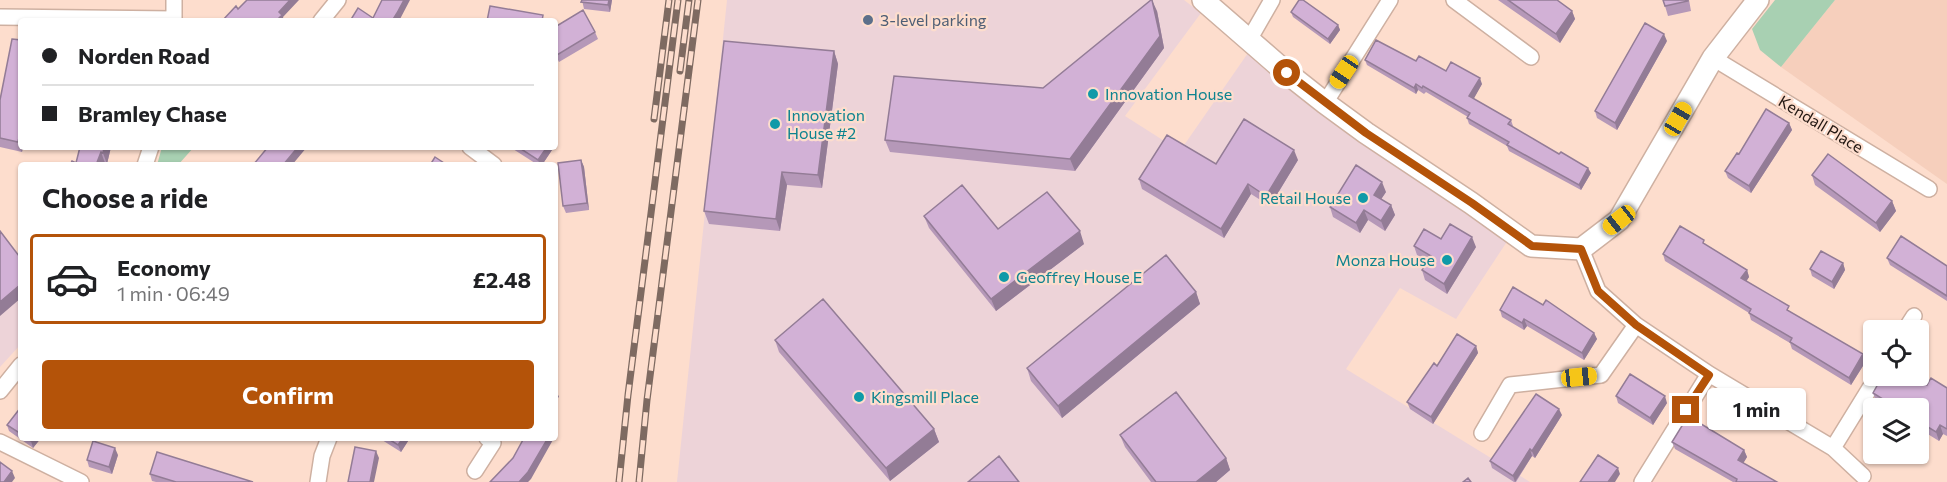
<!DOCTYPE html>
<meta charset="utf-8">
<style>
:root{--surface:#fff;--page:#f2f2f2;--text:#202124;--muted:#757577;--line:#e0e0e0;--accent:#b45309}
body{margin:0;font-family:Commissioner,sans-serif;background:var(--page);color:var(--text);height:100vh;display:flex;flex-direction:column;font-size:22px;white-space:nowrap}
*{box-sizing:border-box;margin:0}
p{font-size:20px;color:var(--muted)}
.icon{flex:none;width:33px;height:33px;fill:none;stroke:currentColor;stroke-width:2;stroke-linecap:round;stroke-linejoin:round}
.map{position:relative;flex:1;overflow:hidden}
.sheet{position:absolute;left:18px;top:162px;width:540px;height:279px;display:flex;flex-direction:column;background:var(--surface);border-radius:6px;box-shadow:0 2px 4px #0004}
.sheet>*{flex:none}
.banner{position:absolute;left:18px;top:18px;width:540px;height:132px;border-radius:6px;box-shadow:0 2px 4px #0004;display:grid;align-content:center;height:132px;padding:0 24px;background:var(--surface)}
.controls{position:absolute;left:1863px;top:320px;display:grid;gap:12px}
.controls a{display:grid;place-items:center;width:66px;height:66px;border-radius:6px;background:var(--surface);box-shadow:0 2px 4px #0004;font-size:30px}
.end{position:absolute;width:27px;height:27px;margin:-14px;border:8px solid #b45309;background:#fff;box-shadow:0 0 0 3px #fff}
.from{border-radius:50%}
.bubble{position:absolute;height:42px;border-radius:6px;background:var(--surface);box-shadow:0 2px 4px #0004;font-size:20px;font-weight:700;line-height:42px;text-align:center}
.car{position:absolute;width:18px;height:36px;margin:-18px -9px;border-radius:8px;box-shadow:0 0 4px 2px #0007;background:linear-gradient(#f5c518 24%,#345 0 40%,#f5c518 0 76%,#345 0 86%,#f5c518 0)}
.banner b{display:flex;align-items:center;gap:21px;height:57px;font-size:22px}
.banner b+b{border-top:2px solid var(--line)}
.banner i{width:15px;height:15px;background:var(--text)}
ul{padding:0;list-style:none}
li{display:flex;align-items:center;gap:18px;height:90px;margin:0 12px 9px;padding:0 12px;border:3px solid transparent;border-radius:6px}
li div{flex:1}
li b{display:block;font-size:22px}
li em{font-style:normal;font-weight:700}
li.current{border-color:var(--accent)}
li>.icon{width:54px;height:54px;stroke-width:1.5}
h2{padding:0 24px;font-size:27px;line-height:72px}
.primary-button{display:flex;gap:12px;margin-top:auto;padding:12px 24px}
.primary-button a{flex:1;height:69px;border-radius:6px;background:var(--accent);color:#fff;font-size:24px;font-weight:700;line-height:69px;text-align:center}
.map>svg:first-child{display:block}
</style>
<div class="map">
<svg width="1947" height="482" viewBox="0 0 1947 482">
<rect width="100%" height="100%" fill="#fdddcd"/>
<path fill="#edd3d8" d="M 727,0 L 1184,0 L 1201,13 L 1125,116 L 1180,151 L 1248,53 L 1510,237 L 1456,319 L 1400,288 L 1346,369 L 1530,482 L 677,482 Z
M 0,237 L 21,262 L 21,344 L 0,367 Z"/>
<path fill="#f6cfbc" d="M 1835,0 L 1947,0 L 1947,184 L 1781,67 Z"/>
<path fill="#a8d0b2" d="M 1775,0 L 1835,0 L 1781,67 L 1760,50 L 1752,29 Z
M 162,147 L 194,147 L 178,165 L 157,165 Z"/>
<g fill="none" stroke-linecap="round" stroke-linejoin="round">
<defs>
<path id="street" d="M 174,0 L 174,21
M 1454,0 L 1531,57
M 0,17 L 174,19
M 321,21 L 338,0
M 1249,40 L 1272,0
M 1713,58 L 1929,189
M 1325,103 L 1390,0
M 470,147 L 494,165
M 145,165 L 151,147
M 1581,249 L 1598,291 L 1636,325 L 1709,374 L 1833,448 L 1863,476
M 1905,330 L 1914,316
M 0,391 L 21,365
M 1482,433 L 1510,385 L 1601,375 L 1636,325
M 0,442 L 81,482
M 1833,448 L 1878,375
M 475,471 L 493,443 L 487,438
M 318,482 L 322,456 L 329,438
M 1642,482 L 1709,374"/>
<path id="secondary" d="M 1203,0 L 1287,73 L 1325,103 L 1366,133 L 1471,203 L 1531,246 L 1581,249 L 1619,220 L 1713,58 L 1758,0"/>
</defs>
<use href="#street" stroke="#ceb0a1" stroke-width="18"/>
<use href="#secondary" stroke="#ceb0a1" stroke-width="24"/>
<use href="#street" stroke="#fff" stroke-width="15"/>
<use href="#secondary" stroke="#fff" stroke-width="21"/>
<defs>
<path id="rail" d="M 680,71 L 689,0
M 654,119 L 669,0
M 619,482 L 628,395 L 678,0
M 639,482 L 647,400 L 698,0"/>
</defs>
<use href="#rail" stroke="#7e6a61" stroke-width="7"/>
<use href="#rail" stroke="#fdddcd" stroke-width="4.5" stroke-dasharray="14" stroke-linecap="butt"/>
</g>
<path fill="#b598b8" d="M 582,0 L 612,0 L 610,12 L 584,9 Z
M 1498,0 L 1557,0 L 1572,11 L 1575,19 L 1560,43 Z
M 1689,0 L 1691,11 L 1668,16 L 1665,6 Z
M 1157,11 L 1164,48 L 1075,171 L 890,152 L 885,140 L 1043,88 Z
M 1291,12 L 1338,25 L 1340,30 L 1330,44 L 1293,17 Z
M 555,27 L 595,32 L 598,39 L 559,62 L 555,54 Z
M 1667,41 L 1617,130 L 1597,118 L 1595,111 Z
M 834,51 L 838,64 L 822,188 L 787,185 L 780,231 L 709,224 L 704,211 Z
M 1365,60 L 1416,61 L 1482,84 L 1473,99 L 1511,120 L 1513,126 L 1512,127 L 1591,173 L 1581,190 L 1509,151 L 1507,146 L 1469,124 L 1467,118 L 1468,117 L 1426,92 L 1424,94 L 1418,90 L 1416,94 L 1367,65 Z
M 0,100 L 21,147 L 23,147 L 22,152 L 0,147 Z
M 1789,123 L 1792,130 L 1751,193 L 1728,178 L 1725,171 Z
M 80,147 L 111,147 L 107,164 L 76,163 Z
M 512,147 L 554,147 L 542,165 L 538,165 L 513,149 Z
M 581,160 L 584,167 L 589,210 L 566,213 L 563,206 Z
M 1298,160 L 1270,206 L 1251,194 L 1224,238 L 1142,189 L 1139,179 L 1216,164 Z
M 1812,175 L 1892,201 L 1896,211 L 1880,232 L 1815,185 Z
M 1386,192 L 1381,199 L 1391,205 L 1395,215 L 1385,231 L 1368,220 L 1360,233 L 1333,217 L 1330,207 Z
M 924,216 L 998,229 L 1084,244 L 996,311 L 929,228 Z
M 1441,239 L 1476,247 L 1447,294 L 1425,280 L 1422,270 L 1427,261 L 1417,255 L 1414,246 Z
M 1706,245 L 1747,270 L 1749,277 L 1746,281 L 1791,313 L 1866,361 L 1851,385 L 1792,349 L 1790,343 L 1751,320 L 1749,313 L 1665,261 L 1663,254 Z
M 1887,258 L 1947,266 L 1947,301 L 1890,265 Z
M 1843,263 L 1845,270 L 1834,289 L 1812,276 L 1810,269 Z
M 1196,292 L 1200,304 L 1062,418 L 1031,381 L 1027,368 Z
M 1543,305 L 1594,333 L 1597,339 L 1584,360 L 1527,326 L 1524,330 L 1502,317 L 1500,310 Z
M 775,340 L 934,429 L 939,442 L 890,481 L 779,352 Z
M 1476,346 L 1478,353 L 1433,424 L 1410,409 L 1407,402 Z
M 1927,385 L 1947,388 L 1947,436 L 1943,434 L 1939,441 L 1918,428 L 1918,408 L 1886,408 L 1876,401 L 1873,393 Z
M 1616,396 L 1667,403 L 1653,425 L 1618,403 Z
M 21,407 L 21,438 L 41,438 L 33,448 L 9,431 L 7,425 Z
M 1562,415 L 1535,458 L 1532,456 L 1516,482 L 1514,482 L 1492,468 L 1490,461 Z
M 1120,435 L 1226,458 L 1230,470 L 1216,482 L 1151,482 L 1125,447 Z
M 381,438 L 410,438 L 401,452 L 382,440 Z
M 1672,442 L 1744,450 L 1747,457 L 1743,463 L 1777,482 L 1733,482 L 1675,449 Z
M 118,455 L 112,474 L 89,467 L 87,460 Z
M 150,474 L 253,482 L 156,482 L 152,481 Z"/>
<path fill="#937c96" d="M 290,0 L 299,0 L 283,17 L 284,21 L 276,21 L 279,12 Z
M 404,0 L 410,0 L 399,21 L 392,21 Z
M 609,0 L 612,0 L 610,12 L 608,5 Z
M 1152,0 L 1157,11 L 1164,48 L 1075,171 L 1070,159 Z
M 1572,11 L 1575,19 L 1560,43 L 1556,34 Z
M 1338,25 L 1340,30 L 1330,44 L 1328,39 Z
M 1664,34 L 1667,41 L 1617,130 L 1615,123 Z
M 834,51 L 838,64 L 822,188 L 818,175 Z
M 1480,78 L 1482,84 L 1472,102 L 1469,96 Z
M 1416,84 L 1418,90 L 1416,94 L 1414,88 Z
M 1789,123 L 1792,130 L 1751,193 L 1749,186 Z
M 21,129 L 21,147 L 23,147 L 22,152 L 18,142 Z
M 104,147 L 111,147 L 107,164 L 103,153 Z
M 298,147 L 307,147 L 292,165 L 283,165 Z
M 547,147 L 554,147 L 542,165 L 540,165 L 538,160 Z
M 1294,150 L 1298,160 L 1270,206 L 1266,196 Z
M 101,152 L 105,163 L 105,165 L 96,165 Z
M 581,160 L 584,167 L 589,210 L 587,203 Z
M 1588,168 L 1591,173 L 1581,190 L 1579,185 Z
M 782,172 L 787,185 L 780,231 L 776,219 Z
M 1382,182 L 1386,192 L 1378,204 L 1374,195 Z
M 1248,184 L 1251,194 L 1224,238 L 1221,229 Z
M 1892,201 L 1896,211 L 1880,232 L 1876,223 Z
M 1391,205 L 1395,215 L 1385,231 L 1381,221 Z
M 1364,210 L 1368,220 L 1360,233 L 1356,223 Z
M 1080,231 L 1084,244 L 996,311 L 991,299 Z
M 1472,237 L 1476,247 L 1447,294 L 1444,284 Z
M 1843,263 L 1845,270 L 1834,289 L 1832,282 Z
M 1747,270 L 1749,277 L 1744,285 L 1741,278 Z
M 21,284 L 21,298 L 0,316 L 0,302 Z
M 1196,292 L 1200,304 L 1062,418 L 1058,406 Z
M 1524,319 L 1527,326 L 1524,330 L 1522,323 Z
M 1594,333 L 1597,339 L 1584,360 L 1582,353 Z
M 1476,346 L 1478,353 L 1433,424 L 1431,417 Z
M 1863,354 L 1866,361 L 1851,385 L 1849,378 Z
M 556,390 L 559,397 L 555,400 L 555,391 Z
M 1665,396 L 1667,403 L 1653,425 L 1650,418 Z
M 1559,409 L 1562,415 L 1535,458 L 1532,451 Z
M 1940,425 L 1943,434 L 1939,441 L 1936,432 Z
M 934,429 L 939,442 L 890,481 L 886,468 Z
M 34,438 L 41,438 L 33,448 L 31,441 Z
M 403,438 L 410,438 L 401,452 L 398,445 Z
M 548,438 L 554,438 L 531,479 L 528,482 L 519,482 Z
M 115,448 L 118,455 L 112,474 L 109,467 Z
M 1530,449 L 1532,456 L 1515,482 L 1513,476 Z
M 1744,450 L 1747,457 L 1741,467 L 1738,460 Z
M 376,451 L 379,458 L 374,482 L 370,482 Z
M 1226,458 L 1230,470 L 1216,482 L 1196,482 Z
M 1618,468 L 1620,474 L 1615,482 L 1608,482 Z
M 12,471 L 15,478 L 12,482 L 4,482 Z"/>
<path fill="#d2b1d6" stroke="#937c96" stroke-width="1.5" d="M 247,0 L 290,0 L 279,12 L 282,15 L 276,21 L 222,21 L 236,6 L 238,9 Z
M 382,0 L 404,0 L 397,13 L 392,21 L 350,21 L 358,8 L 373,18 Z
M 582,0 L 609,0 L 608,5 L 581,2 Z
M 1151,0 L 1152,0 L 1160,36 L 1070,159 L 885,140 L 894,76 L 1043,88 Z
M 1299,0 L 1303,0 L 1338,25 L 1328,39 L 1291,12 Z
M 1508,0 L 1557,0 L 1572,11 L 1556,34 Z
M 1663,0 L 1688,0 L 1688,1 L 1665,6 Z
M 490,6 L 543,15 L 542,21 L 487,21 Z
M 583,10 L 595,32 L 557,55 L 555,52 L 555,27 Z
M 1645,23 L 1664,34 L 1615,123 L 1595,111 Z
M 12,39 L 21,40 L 21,129 L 18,142 L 0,138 L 0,100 Z
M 1376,40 L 1416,61 L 1419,56 L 1446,71 L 1451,62 L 1480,78 L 1469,96 L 1511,120 L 1508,124 L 1559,154 L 1561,152 L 1588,168 L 1579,185 L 1507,145 L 1509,142 L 1467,118 L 1470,113 L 1423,86 L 1422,88 L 1416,84 L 1414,88 L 1365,60 Z
M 724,41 L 834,51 L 818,175 L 782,172 L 776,219 L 704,211 Z
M 1766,109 L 1789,123 L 1749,186 L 1725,171 L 1737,153 L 1739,154 Z
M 1244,119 L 1294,150 L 1266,196 L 1248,184 L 1221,229 L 1139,179 L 1167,135 L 1216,164 Z
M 80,147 L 104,147 L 103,153 L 101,152 L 96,165 L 70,165 L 72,161 L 76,163 Z
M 268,147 L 298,147 L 283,165 L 253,165 Z
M 518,147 L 547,147 L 538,160 Z
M 1828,154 L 1892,201 L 1876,223 L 1812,175 Z
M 435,157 L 447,165 L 430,165 Z
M 581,160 L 587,203 L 563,206 L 558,163 Z
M 1356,165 L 1382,182 L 1374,195 L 1391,205 L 1381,221 L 1364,210 L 1356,223 L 1330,207 Z
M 962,185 L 998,229 L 1047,192 L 1080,231 L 991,299 L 924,216 Z
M 1450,224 L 1472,237 L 1444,284 L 1422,270 L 1431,256 L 1414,246 L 1424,229 L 1441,239 Z
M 1680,226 L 1704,240 L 1703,243 L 1747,270 L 1741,278 L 1789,306 L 1787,310 L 1863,354 L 1849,378 L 1790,342 L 1792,338 L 1749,313 L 1751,309 L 1663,254 Z
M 0,231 L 19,256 L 21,253 L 21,284 L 0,302 Z
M 1901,236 L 1947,266 L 1947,296 L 1887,258 Z
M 1821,251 L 1843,263 L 1832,282 L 1810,269 Z
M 1166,255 L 1196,292 L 1058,406 L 1027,368 Z
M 1513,287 L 1543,305 L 1546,300 L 1594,333 L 1582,353 L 1524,319 L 1522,323 L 1500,310 Z
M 823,299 L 934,429 L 886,468 L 775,340 Z
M 1457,334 L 1476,346 L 1431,417 L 1407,402 L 1434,363 L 1437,366 Z
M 1630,374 L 1665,396 L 1650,418 L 1616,396 Z
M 1883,375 L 1911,375 L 1927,385 L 1931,378 L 1947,388 L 1947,429 L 1940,425 L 1936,432 L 1918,421 L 1918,408 L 1897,408 L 1873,393 Z
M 1176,392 L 1226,458 L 1196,482 L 1156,482 L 1120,435 Z
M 1536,394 L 1559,409 L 1532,451 L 1530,449 L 1513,476 L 1490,461 Z
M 21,407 L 21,434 L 7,425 Z
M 1688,416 L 1744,450 L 1738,460 L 1777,482 L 1736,482 L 1737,479 L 1672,442 Z
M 26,438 L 34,438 L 31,441 Z
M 387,438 L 403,438 L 398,445 Z
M 524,438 L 548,438 L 528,472 L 519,482 L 490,482 L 513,458 Z
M 93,441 L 115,448 L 109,467 L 87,460 Z
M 355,447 L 376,451 L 370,482 L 348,482 Z
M 157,452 L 253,482 L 176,482 L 150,474 Z
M 1598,455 L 1618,468 L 1608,482 L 1580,482 Z
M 999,456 L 1019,482 L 968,482 Z
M 0,462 L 12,471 L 4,482 L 0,482 Z
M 1468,478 L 1471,482 L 1463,482 Z"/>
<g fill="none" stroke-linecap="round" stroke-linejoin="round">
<path stroke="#b45309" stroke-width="8" d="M 1287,73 L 1366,133 L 1472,203 L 1532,246 L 1581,249 L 1598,291 L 1636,325 L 1709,375 L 1686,410"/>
</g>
<circle fill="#5c6f8a" stroke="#fdddcd" stroke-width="2" cx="868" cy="20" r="6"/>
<g fill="#0f9aa8" stroke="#fdddcd" stroke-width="2">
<circle cx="1093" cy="94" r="6"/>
<circle cx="775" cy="124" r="6"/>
<circle cx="1363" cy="198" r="6"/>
<circle cx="1447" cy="260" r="6"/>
<circle cx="1004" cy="277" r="6"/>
<circle cx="859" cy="397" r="6"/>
</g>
<g text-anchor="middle" stroke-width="4.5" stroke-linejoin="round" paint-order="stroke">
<g font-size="16" fill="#4e5e75" stroke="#fdddcd" text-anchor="start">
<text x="880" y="26">3-level parking</text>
</g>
<g font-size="16" fill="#0d838f" stroke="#fdddcd" text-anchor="start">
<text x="1105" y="100">Innovation House</text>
<text x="787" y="121">Innovation<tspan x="787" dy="18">House #2</tspan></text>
<text x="1351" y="204" text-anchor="end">Retail House</text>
<text x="1435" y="266" text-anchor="end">Monza House</text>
<text x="1016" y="283">Geoffrey House E</text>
<text x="871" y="403">Kingsmill Place</text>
</g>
<g font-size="16" fill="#231813" stroke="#fdddcd">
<text transform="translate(1821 124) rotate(31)" y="6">Kendall Place</text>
</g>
</g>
</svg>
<div class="controls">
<a><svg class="icon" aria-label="locate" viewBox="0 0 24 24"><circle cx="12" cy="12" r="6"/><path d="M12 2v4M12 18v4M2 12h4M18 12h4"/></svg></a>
<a><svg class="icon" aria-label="layers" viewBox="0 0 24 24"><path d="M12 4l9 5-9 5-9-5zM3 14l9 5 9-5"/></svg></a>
</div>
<i class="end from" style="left:1287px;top:73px"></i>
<i class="end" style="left:1686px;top:410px"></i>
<div class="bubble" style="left:1707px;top:388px;width:99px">1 min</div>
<i class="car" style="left:1344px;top:72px;rotate:214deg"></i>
<i class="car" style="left:1678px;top:119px;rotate:30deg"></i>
<i class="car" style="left:1619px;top:220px;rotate:232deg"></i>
<i class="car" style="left:1579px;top:377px;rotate:84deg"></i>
<div class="banner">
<b><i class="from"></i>Norden Road</b>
<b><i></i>Bramley Chase</b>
</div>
<section class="sheet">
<h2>Choose a ride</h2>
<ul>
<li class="current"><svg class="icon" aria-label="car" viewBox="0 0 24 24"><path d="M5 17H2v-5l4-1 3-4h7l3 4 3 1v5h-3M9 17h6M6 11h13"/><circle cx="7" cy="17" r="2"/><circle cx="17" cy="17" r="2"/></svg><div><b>Economy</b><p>1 min · 06:49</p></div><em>£2.48</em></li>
</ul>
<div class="primary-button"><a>Confirm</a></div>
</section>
</div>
